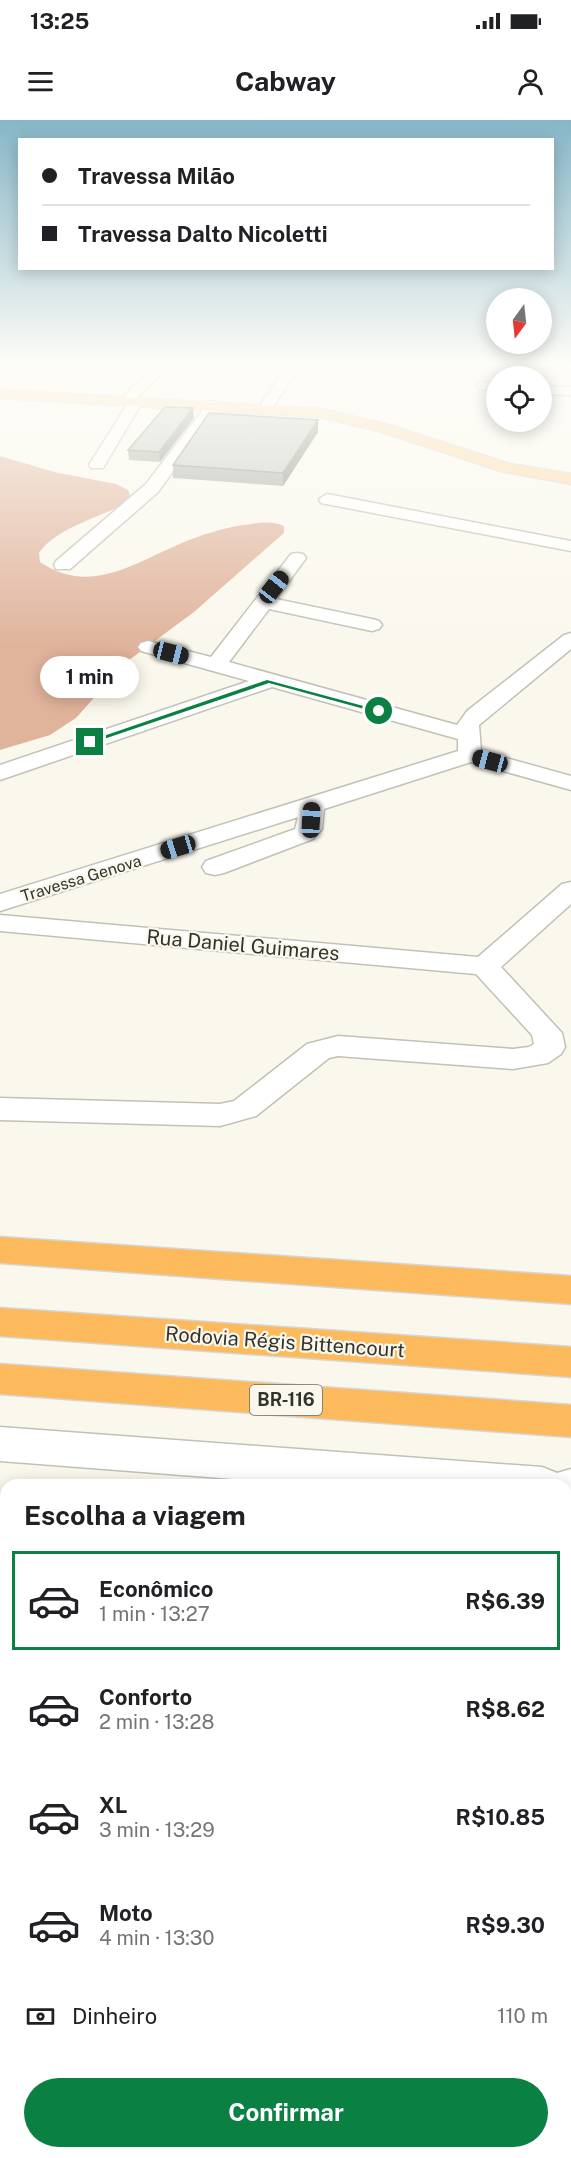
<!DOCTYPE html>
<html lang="pt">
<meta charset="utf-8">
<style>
:root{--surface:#fff;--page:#f2f2f2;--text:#202124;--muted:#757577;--line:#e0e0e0;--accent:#0b8043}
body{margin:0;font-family:"Public Sans",sans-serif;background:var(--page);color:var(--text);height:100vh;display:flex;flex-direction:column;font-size:22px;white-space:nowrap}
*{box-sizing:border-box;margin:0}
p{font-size:20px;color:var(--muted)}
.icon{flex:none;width:33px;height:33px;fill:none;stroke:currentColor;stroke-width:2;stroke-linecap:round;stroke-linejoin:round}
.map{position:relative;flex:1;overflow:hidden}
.panel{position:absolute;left:0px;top:1359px;width:572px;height:680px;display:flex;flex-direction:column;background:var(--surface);border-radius:18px 18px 0 0;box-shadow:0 3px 15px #0003}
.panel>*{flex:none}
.top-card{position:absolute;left:18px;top:18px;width:536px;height:132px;border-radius:0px;box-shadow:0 3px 15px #0003;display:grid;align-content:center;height:132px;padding:0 24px;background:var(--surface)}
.needle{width:39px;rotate:195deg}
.controls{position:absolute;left:486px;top:168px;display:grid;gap:12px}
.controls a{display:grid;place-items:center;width:66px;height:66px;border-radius:50%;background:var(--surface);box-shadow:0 3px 15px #0003;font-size:30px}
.end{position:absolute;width:27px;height:27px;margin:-14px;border:8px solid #0b8043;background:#fff;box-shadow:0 0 0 3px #fff}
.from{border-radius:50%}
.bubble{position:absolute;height:42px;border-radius:21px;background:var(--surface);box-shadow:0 3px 15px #0003;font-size:20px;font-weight:700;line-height:42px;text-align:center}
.car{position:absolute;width:18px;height:36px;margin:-18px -9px;border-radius:8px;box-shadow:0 0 4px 2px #0007;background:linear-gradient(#222 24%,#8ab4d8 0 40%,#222 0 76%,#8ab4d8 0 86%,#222 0)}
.top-card b{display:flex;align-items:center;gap:21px;height:57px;font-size:22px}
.top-card b+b{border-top:2px solid var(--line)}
.top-card i{width:15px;height:15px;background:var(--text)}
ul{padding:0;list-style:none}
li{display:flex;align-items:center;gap:18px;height:99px;margin:0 12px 9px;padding:0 12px;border:3px solid transparent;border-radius:0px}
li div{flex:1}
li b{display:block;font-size:22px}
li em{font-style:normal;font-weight:700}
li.on{border-color:var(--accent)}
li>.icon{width:54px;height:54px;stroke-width:1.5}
h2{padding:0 24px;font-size:27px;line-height:72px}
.pay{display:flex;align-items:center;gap:15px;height:66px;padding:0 24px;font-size:22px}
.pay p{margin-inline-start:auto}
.action{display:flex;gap:12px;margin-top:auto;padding:12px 24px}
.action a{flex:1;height:69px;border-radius:36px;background:var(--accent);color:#fff;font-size:24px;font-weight:700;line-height:69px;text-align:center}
.status{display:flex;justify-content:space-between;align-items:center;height:42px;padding:0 30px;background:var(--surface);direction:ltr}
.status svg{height:16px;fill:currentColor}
header{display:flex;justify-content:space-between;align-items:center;height:78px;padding:0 24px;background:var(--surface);font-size:27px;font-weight:700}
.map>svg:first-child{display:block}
</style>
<div class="status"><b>13:25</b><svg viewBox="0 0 49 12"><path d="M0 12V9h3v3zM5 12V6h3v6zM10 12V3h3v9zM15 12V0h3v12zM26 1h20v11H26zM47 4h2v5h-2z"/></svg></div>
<header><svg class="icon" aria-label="menu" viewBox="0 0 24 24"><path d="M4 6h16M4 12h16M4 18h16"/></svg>Cabway<svg class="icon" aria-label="person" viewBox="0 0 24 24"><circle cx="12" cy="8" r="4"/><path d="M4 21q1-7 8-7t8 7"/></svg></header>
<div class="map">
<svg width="571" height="2038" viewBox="0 0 571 2038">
<rect width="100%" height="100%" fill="#faf8ed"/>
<path fill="#e0b39b" d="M 0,336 L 54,352 L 116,364 L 128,370 L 131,377 L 125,384 C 99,397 55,409 39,433 L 40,442 C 90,476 134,443 182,423 C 201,415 223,408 243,405 C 257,403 271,400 284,406 L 284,413 L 194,492 L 125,543 L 76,598 L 50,615 L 0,630 Z"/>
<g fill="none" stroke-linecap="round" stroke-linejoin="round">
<defs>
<path id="minor" d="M 157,243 L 171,243 L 138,277 L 143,281 L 103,348 L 91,348 L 89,345 L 130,280 L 124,276 Z
M 289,243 L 302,243 L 273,287 L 263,287 L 261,284 Z
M 484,262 L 496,263 L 496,271 L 479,269 L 477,266 L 479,263 Z
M 542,266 L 571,267 L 571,275 L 542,274 Z
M 214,281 L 221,285 L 158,372 L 70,449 L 56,449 L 54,445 L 56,441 L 146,364 L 209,282 Z
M 327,374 L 571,421 L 571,431 L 321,383 L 319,379 Z
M 297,433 L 303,434 L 306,438 L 276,479 L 372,499 L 379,501 L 382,505 L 379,509 L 372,511 L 269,489 L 229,542 L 457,605 L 467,591 L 564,515 L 571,513 L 571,529 L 479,605 L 481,631 L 571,656 L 571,670 L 471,642 L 324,689 L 322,709 L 313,719 L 224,753 L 215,755 L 206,753 L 202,747 L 206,741 L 295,709 L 298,697 L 0,791 L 0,774 L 458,631 L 458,619 L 272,567 L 0,660 L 0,645 L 249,561 L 141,531 L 138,527 L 141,523 L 148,521 L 211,537 L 291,434 Z
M 571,762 L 571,784 L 501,847 L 562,913 L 565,927 L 561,934 L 548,943 L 513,949 L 338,936 L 329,938 L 256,996 L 220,1006 L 0,1000 L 0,978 L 220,984 L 234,981 L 307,924 L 338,916 L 513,929 L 529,927 L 534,924 L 532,915 L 476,854 L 0,811 L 0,795 L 478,837 L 562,764 Z
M 0,1307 L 542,1347 L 557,1353 L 571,1349 L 571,1385 L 566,1385 L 566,1365 L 313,1365 L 0,1341 Z
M 566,1485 L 571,1487 L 571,1530 L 566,1528 Z
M 571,1556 L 571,1608 L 566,1610 L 566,1559 Z
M 0,1584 L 6,1586 L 6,1635 L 0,1633 Z
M 240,2032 L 299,2032 L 297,2038 L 238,2038 Z"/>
<path id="major" d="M 0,270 L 321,289 L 389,305 L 510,344 L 571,354 L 571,364 L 501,351 L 379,311 L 321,297 L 0,278 Z"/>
<path id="highway" d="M 0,1117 L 571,1156 L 571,1184 L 0,1143 Z
M 0,1188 L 571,1227 L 571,1257 L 0,1216 Z
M 0,1244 L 571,1285 L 571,1317 L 0,1274 Z"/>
</defs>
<use href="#minor" stroke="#c2c1b6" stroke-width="3"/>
<use href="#major" stroke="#d6d6d5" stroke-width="3"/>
<use href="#highway" stroke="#d6d6d5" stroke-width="3"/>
<use href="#minor" fill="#fff" fill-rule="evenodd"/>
<use href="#major" fill="#fdd69e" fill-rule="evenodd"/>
<use href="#highway" fill="#fcba5d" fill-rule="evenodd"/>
</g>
<path fill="#a6a9a1" d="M 194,298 L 160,342 L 129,340 L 128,330 Z
M 318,312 L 283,366 L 173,358 L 173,345 Z"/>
<path fill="#878a83" d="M 193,288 L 194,298 L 160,342 L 159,332 Z
M 318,300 L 318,312 L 283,366 L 283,353 Z"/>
<path fill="#c1c5bb" stroke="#878a83" stroke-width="1.5" d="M 165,287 L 193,288 L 159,332 L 128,330 Z
M 209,293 L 318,300 L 283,353 L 173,345 Z"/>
<linearGradient id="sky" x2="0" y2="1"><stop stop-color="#86b6c8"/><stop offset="0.46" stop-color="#fdfcf7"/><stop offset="1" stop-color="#fdfcf7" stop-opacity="0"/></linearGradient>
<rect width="571" height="528" fill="url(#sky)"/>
<path fill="#0b8043" d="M 267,560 L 382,591 L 379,593 L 269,563 L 92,623 L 86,622 Z"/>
<g text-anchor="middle" stroke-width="4.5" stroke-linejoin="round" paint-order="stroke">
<g font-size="16" fill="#33332e" stroke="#faf8ed">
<text transform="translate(81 758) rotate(-17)" y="6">Travessa Genova</text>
</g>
<rect fill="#faf8ed" stroke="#6f6e67" stroke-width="1.5" x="250" y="1265" width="72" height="30" rx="4.5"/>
<g font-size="18" font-weight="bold" fill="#33332e">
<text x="286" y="1286">BR-116</text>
</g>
<g font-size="20" fill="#33332e" stroke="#faf8ed">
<text transform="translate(243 825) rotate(5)" y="7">Rua Daniel Guimares</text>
<text transform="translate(285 1222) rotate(4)" y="7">Rodovia Régis Bittencourt</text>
</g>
</g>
</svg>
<div class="controls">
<a><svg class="needle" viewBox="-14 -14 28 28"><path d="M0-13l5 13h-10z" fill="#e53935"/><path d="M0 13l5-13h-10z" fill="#757577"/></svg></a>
<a><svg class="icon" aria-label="locate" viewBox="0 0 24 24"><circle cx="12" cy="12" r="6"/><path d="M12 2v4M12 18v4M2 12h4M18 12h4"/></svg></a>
</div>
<i class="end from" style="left:379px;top:591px"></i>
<i class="end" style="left:90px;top:622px"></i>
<div class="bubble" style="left:40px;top:536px;width:99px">1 min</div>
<i class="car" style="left:274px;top:467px;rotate:38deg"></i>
<i class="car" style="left:171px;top:533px;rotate:104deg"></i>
<i class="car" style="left:490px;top:641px;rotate:285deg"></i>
<i class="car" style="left:311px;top:700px;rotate:3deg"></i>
<i class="car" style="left:178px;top:727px;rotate:253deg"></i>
<div class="top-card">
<b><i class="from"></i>Travessa Milão</b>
<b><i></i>Travessa Dalto Nicoletti</b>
</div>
<section class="panel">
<h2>Escolha a viagem</h2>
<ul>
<li class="on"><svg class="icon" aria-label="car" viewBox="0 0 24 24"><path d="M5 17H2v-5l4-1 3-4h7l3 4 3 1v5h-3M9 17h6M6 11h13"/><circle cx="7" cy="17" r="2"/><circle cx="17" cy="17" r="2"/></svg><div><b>Econômico</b><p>1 min · 13:27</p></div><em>R$6.39</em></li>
<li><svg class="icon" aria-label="car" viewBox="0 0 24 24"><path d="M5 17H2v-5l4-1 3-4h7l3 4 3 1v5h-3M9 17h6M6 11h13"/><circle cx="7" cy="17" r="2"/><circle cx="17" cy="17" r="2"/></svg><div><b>Conforto</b><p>2 min · 13:28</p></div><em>R$8.62</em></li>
<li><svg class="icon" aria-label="car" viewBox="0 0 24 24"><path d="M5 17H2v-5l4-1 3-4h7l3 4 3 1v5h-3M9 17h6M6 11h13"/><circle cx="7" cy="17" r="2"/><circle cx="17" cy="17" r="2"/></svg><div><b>XL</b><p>3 min · 13:29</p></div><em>R$10.85</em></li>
<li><svg class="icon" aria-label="car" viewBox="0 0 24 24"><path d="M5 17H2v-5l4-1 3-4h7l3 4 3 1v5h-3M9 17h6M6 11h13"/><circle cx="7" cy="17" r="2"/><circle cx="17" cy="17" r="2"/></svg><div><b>Moto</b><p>4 min · 13:30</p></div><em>R$9.30</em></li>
</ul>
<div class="pay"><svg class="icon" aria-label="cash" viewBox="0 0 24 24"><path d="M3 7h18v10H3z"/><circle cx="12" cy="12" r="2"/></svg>Dinheiro<p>110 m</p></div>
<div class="action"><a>Confirmar</a></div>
</section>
</div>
